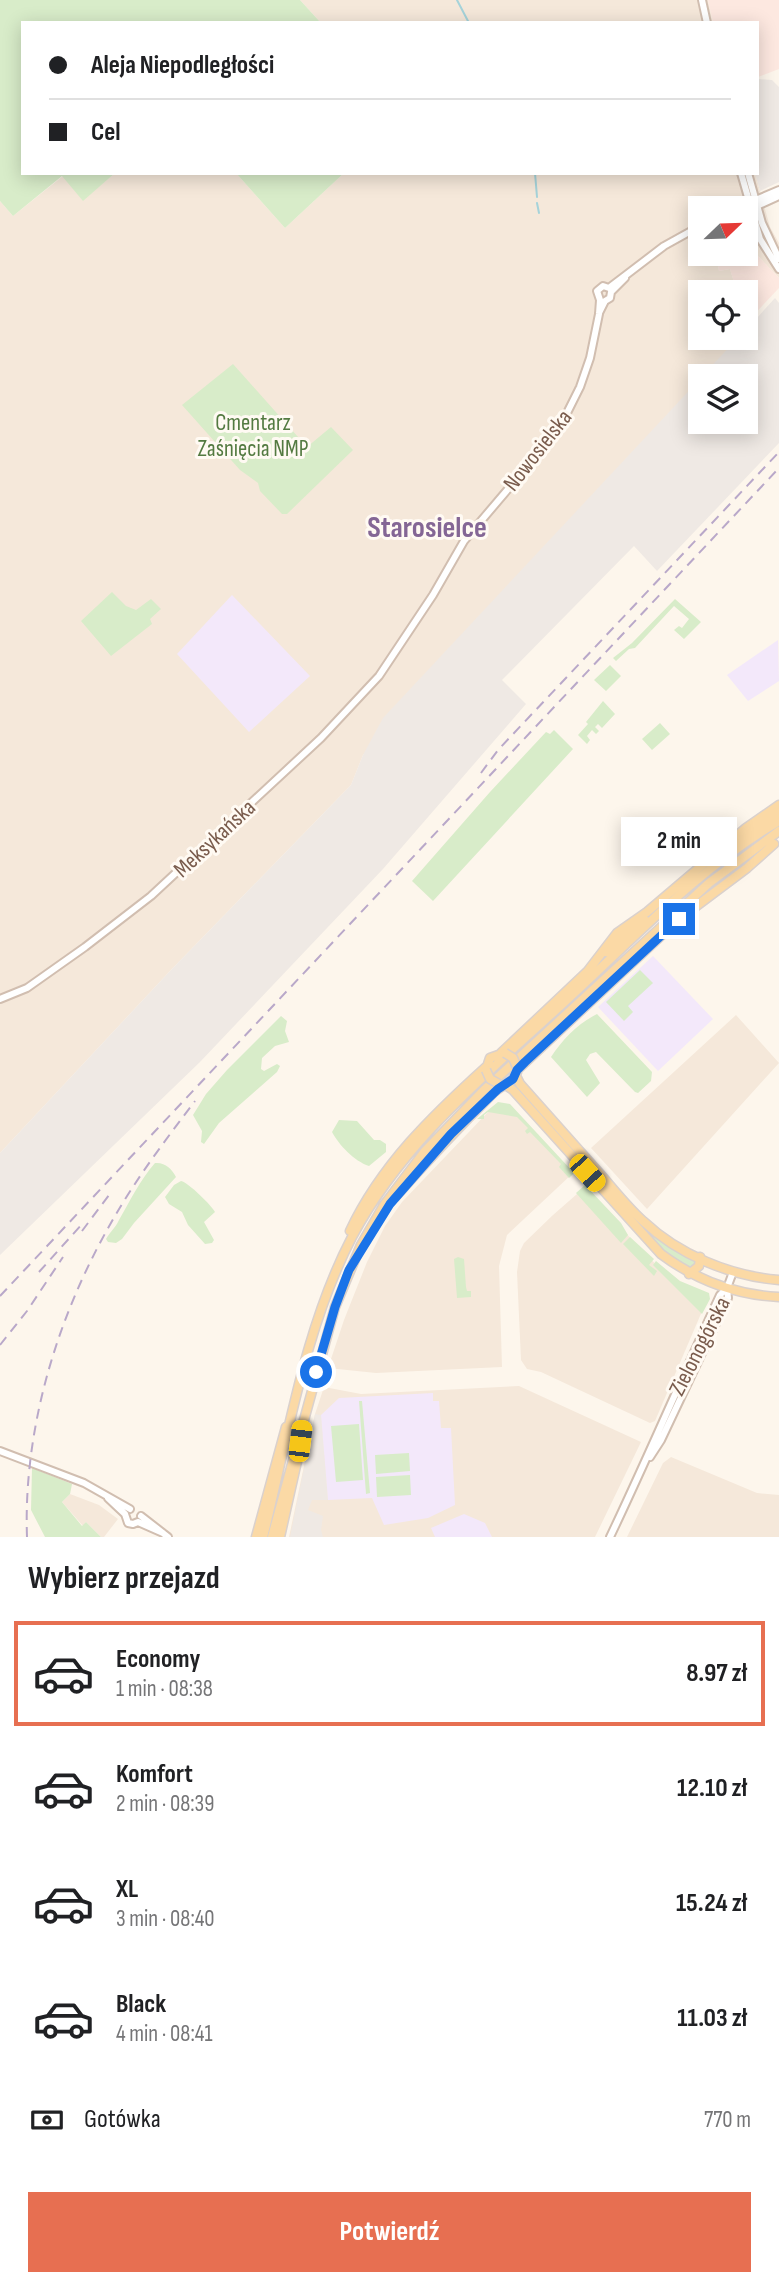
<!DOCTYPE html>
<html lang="pl">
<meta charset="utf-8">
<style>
:root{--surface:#fff;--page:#f2f2f2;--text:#202124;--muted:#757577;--line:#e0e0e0;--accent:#e76f51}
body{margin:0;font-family:"Sofia Sans Condensed",sans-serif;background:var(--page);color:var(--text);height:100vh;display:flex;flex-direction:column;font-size:26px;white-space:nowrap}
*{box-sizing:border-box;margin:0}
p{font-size:23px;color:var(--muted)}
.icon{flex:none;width:38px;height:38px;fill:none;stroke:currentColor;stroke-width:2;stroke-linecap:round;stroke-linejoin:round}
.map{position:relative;height:1537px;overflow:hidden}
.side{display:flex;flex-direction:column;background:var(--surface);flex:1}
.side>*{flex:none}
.guide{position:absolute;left:21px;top:21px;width:738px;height:154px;border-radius:0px;box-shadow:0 4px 18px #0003;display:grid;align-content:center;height:154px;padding:0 28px;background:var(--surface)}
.needle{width:46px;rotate:67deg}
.tools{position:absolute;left:688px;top:196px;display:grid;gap:14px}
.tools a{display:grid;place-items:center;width:70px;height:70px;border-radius:0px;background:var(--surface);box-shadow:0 4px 18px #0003;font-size:35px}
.end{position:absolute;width:32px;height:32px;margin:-16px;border:9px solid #1a73e8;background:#fff;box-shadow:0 0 0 4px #fff}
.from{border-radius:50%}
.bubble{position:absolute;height:49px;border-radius:0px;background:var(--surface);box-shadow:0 4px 18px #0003;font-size:23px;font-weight:700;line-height:49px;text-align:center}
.car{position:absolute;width:21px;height:42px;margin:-21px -10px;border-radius:9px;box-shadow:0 0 5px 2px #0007;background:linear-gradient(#f5c518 24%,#345 0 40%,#f5c518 0 76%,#345 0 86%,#f5c518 0)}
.guide b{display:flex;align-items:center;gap:24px;height:66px;font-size:26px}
.guide b+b{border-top:2px solid var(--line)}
.guide i{width:18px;height:18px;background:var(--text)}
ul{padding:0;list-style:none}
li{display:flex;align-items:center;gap:21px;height:105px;margin:0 14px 10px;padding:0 14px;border:4px solid transparent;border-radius:0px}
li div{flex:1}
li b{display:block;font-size:26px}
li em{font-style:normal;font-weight:700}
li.selected{border-color:var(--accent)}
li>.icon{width:63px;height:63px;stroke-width:1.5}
h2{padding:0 28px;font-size:32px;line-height:84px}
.pay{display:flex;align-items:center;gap:18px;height:77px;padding:0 28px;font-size:26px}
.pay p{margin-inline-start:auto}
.action{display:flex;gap:14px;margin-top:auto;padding:14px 28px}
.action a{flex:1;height:80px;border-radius:0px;background:var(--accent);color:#fff;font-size:28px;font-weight:700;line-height:80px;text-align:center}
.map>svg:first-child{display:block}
</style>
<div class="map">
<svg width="779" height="1537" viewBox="0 0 779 1537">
<rect width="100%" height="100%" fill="#fdf6ec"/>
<path fill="#f5e8da" d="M 300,0 L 708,0 L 713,23 L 321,23 Z
M 115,173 L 236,173 L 285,228 L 344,173 L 755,173 L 770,227 L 779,243 L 779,278 L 757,255 L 746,225 L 746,208 L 700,208 L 700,254 L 716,254 L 719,271 L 730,269 L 737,292 L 700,292 L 700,338 L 739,338 L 703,376 L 700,376 L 700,380 L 363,755 L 351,785 L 170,971 L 0,1153 L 0,201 L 13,216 L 63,176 L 83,200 Z
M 736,1015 L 779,1063 L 647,1209 L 591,1148 Z
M 509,1106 L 572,1174 L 507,1235 L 499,1266 L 502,1367 L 376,1373 L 328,1368 L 344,1320 L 367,1262 L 385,1226 L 402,1202 L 489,1111 Z
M 585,1187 L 619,1226 L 667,1276 L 709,1295 L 655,1421 L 650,1423 L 541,1372 L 527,1369 L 521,1360 L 517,1272 L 520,1251 L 524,1243 L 553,1215 Z
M 519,1386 L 641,1442 L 595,1537 L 289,1537 L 315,1414 L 324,1387 L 361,1394 Z
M 671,1457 L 757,1493 L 779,1495 L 779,1537 L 627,1537 L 663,1463 Z
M 70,1494 L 99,1505 L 118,1519 L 104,1537 L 101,1537 L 86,1522 L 83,1526 L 62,1502 Z"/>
<path fill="#fde8e0" d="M 708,0 L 779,0 L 779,69 L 758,77 L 758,23 L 713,23 Z
M 746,225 L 757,255 L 779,278 L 779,288 L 746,323 L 746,292 L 737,292 L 730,269 L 719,271 L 716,254 L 746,254 Z"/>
<path fill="#efe9e4" d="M 758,79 L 772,80 L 779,87 L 779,182 L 760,191 L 755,173 L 758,173 Z
M 775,298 L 779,303 L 779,443 L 657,571 L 634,546 L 502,680 L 526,704 L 383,869 L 200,1062 L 0,1255 L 0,1153 L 170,971 L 351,785 L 363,755 L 383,718 L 700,379 L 700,422 L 746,422 L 746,376 L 702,376 L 738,338 L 746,338 L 746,330 Z
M 315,1414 L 321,1415 L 328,1500 L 312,1500 L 308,1510 L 323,1516 L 321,1530 L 323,1537 L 290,1537 Z"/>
<path fill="#f3e8fa" d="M 232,595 L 310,676 L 249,732 L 177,654 Z
M 778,640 L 779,681 L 748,701 L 727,675 Z
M 653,956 L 713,1019 L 658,1071 L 598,1007 Z
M 433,1393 L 433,1401 L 439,1401 L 441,1428 L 451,1428 L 455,1505 L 428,1518 L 384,1525 L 372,1498 L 328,1500 L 321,1415 L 339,1398 Z
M 464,1514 L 485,1523 L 492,1537 L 435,1537 L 431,1528 Z"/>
<path fill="#d8ecc9" d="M 0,0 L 300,0 L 321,23 L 23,23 L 23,173 L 115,173 L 83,201 L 62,176 L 13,216 L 0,201 Z
M 236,173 L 344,173 L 285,228 Z
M 233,364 L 307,447 L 331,427 L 353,450 L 287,514 L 282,514 L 260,491 L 258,483 L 240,470 L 182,405 Z
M 112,592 L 126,606 L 136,610 L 151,599 L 161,609 L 150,619 L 152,624 L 111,656 L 81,621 Z
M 675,599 L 701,622 L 684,639 L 674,630 L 679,626 L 682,628 L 689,619 L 674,606 L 635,648 L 629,649 L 616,661 L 613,658 L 632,643 Z
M 610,665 L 621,676 L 606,691 L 594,680 Z
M 603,701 L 615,714 L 602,728 L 598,724 L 595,727 L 599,731 L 596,734 L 592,730 L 587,736 L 590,740 L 587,744 L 578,735 L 588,724 L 586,722 Z
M 660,723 L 670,734 L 652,750 L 642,739 Z
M 554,730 L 573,749 L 433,901 L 412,881 L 490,792 L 546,732 L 550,734 Z
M 640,970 L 653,983 L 628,1006 L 633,1012 L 624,1021 L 606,1002 Z
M 597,1014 L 652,1072 L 651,1081 L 638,1093 L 635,1092 L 596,1052 L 590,1054 L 586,1060 L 600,1083 L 587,1097 L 551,1057 C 563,1039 577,1024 597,1014 Z
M 281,1016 L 287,1021 L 285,1031 L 289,1042 L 275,1046 L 262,1058 L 261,1069 L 264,1071 L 277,1064 L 280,1066 L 277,1072 L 219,1123 L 204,1144 L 201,1142 L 202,1131 L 193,1115 L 206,1094 L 227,1070 Z
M 498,1102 L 510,1104 L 574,1173 L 569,1178 L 559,1167 L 561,1164 L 530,1132 L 527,1134 L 525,1131 L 528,1128 L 517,1117 L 488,1112 L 484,1115 L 484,1119 L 477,1119 Z
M 339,1120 L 357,1121 L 374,1140 L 380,1140 L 386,1144 L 386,1152 L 369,1166 C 354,1161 339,1145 332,1132 Z
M 155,1163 C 165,1162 172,1169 176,1177 L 134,1223 L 122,1239 L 116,1243 L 108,1242 L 106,1239 C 110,1232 116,1227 119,1220 C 130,1201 140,1180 155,1163 Z
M 589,1164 L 638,1220 L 695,1258 L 697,1262 L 694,1267 L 685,1267 L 658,1247 L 586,1167 Z
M 181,1181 C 189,1183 211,1205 215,1212 L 204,1222 L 214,1240 L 212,1243 L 205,1244 L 188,1225 L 182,1212 L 169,1204 L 165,1197 L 174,1185 Z
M 585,1185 L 621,1223 L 628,1235 L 621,1243 L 576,1193 Z
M 630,1237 L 654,1259 L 649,1265 L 657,1271 L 654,1276 L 623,1244 Z
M 458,1257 L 464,1259 L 466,1287 L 467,1291 L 471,1291 L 471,1297 L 457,1298 L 454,1259 Z
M 656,1261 L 680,1281 L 709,1293 L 710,1299 L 702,1314 L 653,1265 Z
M 359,1401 L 362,1401 L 370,1493 L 366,1494 Z
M 359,1424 L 363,1480 L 336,1482 L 331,1426 Z
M 409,1453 L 410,1471 L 376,1474 L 375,1455 Z
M 32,1468 L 72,1484 L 70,1494 L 62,1502 L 82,1526 L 86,1522 L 101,1537 L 45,1537 L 31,1510 Z
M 410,1475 L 411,1495 L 377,1497 L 376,1477 Z"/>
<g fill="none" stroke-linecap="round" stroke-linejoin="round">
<path stroke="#a5d3da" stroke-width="2" d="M 457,0 L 469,23
M 535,173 L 537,197
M 537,203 L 539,213"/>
<defs>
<path id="minor" d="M 702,0 L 707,23
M 741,173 L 760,239 L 779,269
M 748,173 L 762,223 L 779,259
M 737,208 L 779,190
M 746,211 L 779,196
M 609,288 L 664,246 L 700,226
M 599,313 L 605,301 L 610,298 L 611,292 L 625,278
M 0,999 L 27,988 L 85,947 L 151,896 L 321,738 L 379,676 L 433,595 L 464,541 L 548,442 L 566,415 L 580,387 L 590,358 L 599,314 L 600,300 L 597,291 L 603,286 L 609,288
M 0,1451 L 84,1483 L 130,1509
M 650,1457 L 661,1440 L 728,1298 L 727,1288 L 733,1272
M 108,1498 L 125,1514 L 128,1523 L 133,1524 L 138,1522 L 163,1533
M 141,1516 L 168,1537
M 610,1537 C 648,1457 683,1375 720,1295 L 727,1288"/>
<path id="major" d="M 736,845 L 779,813
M 606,952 L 623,936 L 646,921
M 587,972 L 617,933 L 647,912 L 746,828 L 779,805
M 501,1053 L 590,969
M 486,1070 L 490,1058 L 504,1053
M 517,1070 L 679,919 L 747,868 L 774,844
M 516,1076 L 520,1084 C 544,1111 568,1138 592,1165 C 609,1183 624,1204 643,1221 C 679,1255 730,1276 779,1280
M 504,1084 L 513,1090 L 661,1254 C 696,1280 736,1295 779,1297
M 395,1197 C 427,1161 459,1127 493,1093 C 502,1085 513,1083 517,1072
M 350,1231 C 381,1165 433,1115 486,1067
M 689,1274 L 699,1266 L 700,1257
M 256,1537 L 286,1427
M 263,1537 C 288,1438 304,1329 352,1237 C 403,1140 493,1069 572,995 C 638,934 701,867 779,821
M 272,1537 L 335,1307 L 361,1245 L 384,1205 L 425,1151 L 483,1091 L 709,883 L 779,831
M 280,1537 L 300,1448"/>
</defs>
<use href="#minor" stroke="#d1beb0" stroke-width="10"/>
<use href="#major" stroke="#dad1cd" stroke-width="11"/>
<use href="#minor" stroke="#fff" stroke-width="6"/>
<use href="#major" stroke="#fbd9a5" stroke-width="8"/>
<path stroke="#b9a8c9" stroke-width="2" stroke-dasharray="10 7" stroke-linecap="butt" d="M 481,773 L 498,750 L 779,452
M 82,1231 L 109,1195
M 39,1272 L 83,1223
M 0,1296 L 779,468
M 0,1345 L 27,1311 L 63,1257
M 27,1537 C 23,1426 59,1311 115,1216 C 138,1176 167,1138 195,1101"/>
<defs>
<path id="major-bridge" d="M 505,1053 L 513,1058 L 517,1067
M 486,1070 L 490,1079 L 499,1084"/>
</defs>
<use href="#major-bridge" stroke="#dad1cd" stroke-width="11" stroke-linecap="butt"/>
<use href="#major-bridge" stroke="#fbd9a5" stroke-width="8"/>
</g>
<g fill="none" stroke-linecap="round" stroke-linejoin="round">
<path stroke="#1a73e8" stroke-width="9" d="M 316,1372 L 335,1307 L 349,1270 L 390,1204 L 451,1134 L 498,1089 L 513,1079 L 517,1070 L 525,1062 L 679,919"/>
</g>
<g text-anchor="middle" stroke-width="6" stroke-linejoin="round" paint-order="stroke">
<g font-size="23" fill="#537a41" stroke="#fffaf3">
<text x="253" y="430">Cmentarz<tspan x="253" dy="26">Zaśnięcia NMP</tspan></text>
</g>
<g font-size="23" fill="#7a5c4d" stroke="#fffaf3">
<text transform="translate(537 450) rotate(-52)" y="8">Nowosielska</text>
<text transform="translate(214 838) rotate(-43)" y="8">Meksykańska</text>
<text transform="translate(699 1346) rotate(-63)" y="8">Zielonogórska</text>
</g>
<g font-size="30" font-weight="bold" fill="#846695" stroke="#fffaf3">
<text x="427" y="537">Starosielce</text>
</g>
</g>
</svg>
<div class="tools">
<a><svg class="needle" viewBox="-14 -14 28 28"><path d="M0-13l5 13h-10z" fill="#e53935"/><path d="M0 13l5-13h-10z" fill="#757577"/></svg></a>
<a><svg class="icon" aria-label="locate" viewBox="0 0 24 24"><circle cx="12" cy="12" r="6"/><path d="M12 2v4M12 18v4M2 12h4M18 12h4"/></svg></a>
<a><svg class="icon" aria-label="layers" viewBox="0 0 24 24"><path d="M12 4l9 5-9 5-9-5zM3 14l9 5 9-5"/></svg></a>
</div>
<i class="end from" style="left:316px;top:1372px"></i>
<i class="end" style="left:679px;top:919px"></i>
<div class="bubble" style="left:621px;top:817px;width:116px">2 min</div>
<i class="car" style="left:587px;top:1173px;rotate:138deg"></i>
<i class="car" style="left:300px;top:1441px;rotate:7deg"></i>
<div class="guide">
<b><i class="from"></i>Aleja Niepodległości</b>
<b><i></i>Cel</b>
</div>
</div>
<section class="side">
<h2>Wybierz przejazd</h2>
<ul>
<li class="selected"><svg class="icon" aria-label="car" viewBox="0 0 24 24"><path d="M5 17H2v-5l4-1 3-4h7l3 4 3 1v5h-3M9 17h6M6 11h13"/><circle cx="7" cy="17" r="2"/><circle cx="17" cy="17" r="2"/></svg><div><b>Economy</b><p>1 min · 08:38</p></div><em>8.97 zł</em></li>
<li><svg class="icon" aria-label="car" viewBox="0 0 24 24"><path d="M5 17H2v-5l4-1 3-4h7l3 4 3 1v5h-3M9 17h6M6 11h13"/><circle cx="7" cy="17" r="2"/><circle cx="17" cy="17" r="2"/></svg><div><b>Komfort</b><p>2 min · 08:39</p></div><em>12.10 zł</em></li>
<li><svg class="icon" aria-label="car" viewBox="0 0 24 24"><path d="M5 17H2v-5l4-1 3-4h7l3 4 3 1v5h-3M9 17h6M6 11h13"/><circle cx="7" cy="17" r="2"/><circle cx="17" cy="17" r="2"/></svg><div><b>XL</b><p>3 min · 08:40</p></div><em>15.24 zł</em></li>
<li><svg class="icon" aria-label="car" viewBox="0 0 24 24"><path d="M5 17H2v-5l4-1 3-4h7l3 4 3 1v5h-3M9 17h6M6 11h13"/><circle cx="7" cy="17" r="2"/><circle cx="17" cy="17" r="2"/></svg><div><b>Black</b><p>4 min · 08:41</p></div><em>11.03 zł</em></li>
</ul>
<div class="pay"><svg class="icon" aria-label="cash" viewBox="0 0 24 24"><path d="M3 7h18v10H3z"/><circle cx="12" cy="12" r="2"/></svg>Gotówka<p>770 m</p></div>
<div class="action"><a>Potwierdź</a></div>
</section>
